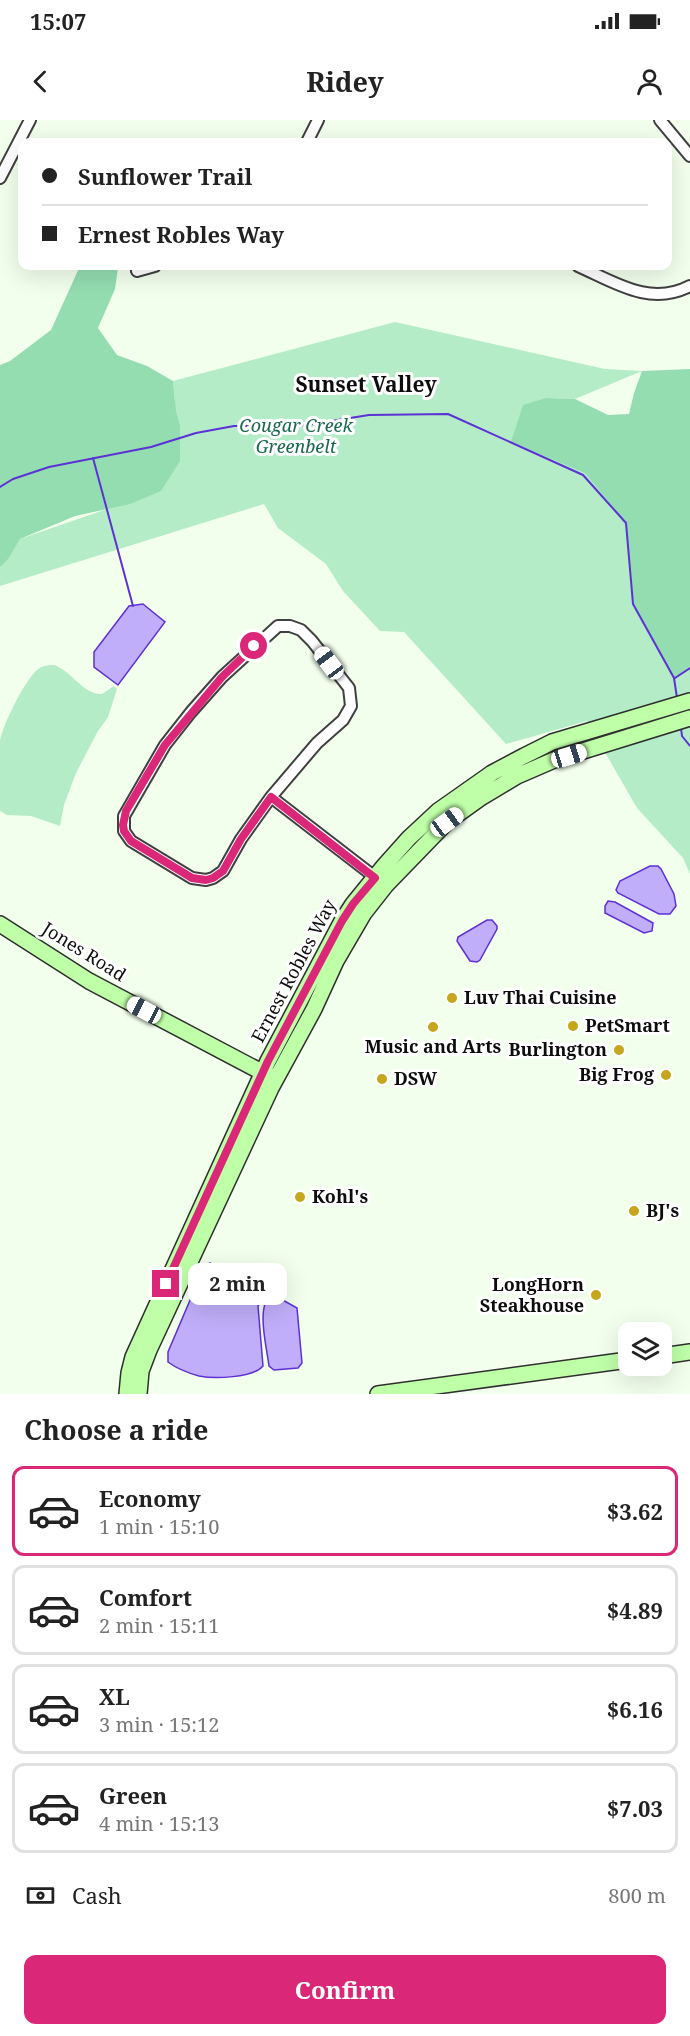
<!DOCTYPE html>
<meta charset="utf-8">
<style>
:root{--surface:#fff;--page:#f2f2f2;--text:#222;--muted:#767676;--line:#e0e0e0;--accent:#db2777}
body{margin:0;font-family:"Noto Serif",serif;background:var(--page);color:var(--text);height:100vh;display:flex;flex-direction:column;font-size:22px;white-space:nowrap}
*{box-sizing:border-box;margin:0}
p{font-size:20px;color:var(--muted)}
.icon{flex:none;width:33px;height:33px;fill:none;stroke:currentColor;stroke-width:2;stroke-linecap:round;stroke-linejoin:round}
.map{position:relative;height:1274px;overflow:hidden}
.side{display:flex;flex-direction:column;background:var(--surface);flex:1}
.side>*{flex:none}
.hud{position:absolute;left:18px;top:18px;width:654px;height:132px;border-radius:12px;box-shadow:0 6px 24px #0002;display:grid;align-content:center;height:132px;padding:0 24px;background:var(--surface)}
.buttons{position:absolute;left:618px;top:1202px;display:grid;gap:12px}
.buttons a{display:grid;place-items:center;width:54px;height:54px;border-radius:12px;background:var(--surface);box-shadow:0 6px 24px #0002;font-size:30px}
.end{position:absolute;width:27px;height:27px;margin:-14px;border:8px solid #db2777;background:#fff;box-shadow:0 0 0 3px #fff}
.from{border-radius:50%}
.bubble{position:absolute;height:42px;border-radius:12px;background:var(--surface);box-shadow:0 6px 24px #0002;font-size:20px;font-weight:700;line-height:42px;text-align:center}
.car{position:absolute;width:18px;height:36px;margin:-18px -9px;border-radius:8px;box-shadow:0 0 4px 2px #0007;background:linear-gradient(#fff 24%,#345 0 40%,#fff 0 76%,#345 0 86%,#fff 0)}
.hud b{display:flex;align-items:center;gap:21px;height:57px;font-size:22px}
.hud b+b{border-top:2px solid var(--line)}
.hud i{width:15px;height:15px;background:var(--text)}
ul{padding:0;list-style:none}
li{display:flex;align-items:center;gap:18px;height:90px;margin:0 12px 9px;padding:0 12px;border:3px solid var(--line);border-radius:12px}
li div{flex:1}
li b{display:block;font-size:22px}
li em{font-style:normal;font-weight:700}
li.on{border-color:var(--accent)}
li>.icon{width:54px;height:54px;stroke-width:1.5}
h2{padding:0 24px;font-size:27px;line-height:72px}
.pay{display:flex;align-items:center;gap:15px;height:66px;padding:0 24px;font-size:22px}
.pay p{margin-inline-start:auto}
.primary-button{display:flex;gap:12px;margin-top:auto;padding:12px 24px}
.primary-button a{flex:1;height:69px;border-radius:12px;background:var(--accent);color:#fff;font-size:24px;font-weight:700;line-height:69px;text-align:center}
.status{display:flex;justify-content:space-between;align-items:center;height:42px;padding:0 30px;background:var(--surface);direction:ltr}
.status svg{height:16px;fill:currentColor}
header{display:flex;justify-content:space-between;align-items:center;height:78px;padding:0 24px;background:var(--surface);font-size:27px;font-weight:700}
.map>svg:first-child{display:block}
</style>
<div class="status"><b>15:07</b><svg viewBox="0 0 49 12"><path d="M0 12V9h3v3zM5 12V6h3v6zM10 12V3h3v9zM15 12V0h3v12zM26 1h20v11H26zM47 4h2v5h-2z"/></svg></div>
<header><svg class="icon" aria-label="back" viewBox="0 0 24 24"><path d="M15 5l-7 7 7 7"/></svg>Ridey<svg class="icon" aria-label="person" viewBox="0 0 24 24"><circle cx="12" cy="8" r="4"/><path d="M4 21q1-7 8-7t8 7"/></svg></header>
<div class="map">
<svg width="690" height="1274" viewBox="0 0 690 1274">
<rect width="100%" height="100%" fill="#f3ffed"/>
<path fill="#b4ecc7" d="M 395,202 L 605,249 L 642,251 L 575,279 L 546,278 L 690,394 L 690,754 L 683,738 L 637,688 L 587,601 L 506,624 L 404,512 L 380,511 L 343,471 L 326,444 L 278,408 L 264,384 L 0,466 L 0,444 L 20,419 L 107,389 L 175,280 L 173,261 Z
M 54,545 C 72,551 83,575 102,574 L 114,566 L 117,569 L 108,597 L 98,611 L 76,653 L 64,685 L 60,706 L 31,696 L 7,695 L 0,691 C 0,672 0,638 0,621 C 3,604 24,562 37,550 C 42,546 47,545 54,545 Z"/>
<path fill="#93ddb1" d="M 80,146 L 114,146 L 118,148 L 115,169 L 98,208 L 117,235 L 147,246 L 173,261 L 176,291 L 180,306 L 180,341 L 161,371 L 130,384 L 75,396 L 20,419 L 8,439 L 0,447 L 0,245 L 10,241 L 51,210 Z
M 690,249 L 690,546 L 674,558 L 633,484 L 626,403 L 585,353 L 511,322 L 523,285 L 546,278 L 575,279 L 608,295 L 629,294 L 634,273 L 642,251 Z"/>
<path fill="#c0aefa" stroke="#5c31d5" stroke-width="1.5" d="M 143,484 L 165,502 L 118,565 L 94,547 L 94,532 L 129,486 Z
M 650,746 L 658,746 L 661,749 L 674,774 L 676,786 L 670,794 L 659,794 L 618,773 L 616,770 L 620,761 Z
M 608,781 L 615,782 L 653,803 L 652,811 L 644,813 L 605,793 L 605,786 Z
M 487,800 L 492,800 L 497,806 L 497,809 L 480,840 L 477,842 L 470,841 L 457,821 L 458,817 Z
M 210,1143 L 267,1171 L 258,1186 L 263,1246 C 253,1258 214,1259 199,1256 C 188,1253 176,1248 168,1242 L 168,1232 L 205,1145 Z
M 272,1174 L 297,1188 L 302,1243 L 298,1248 L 274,1250 L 269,1246 C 267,1228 255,1185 272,1174 Z"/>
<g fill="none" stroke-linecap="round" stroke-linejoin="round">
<path stroke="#5c31d5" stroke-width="2" d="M 93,338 L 133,486
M 0,367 L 13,359 L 49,347 L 151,327 L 196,313 L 234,306 L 300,306 L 369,295 L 448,294 L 583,355 L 626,403 L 633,484 L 674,558 L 677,578
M 675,558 L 690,548
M 681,608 L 682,616 L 690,626"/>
<defs>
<path id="street" d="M 660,0 L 690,36
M 307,22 L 318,0
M 0,58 L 30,0
M 578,146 C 614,162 650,187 690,166
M 137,151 L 155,146
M 278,506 L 290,506 L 301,510 L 312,521 L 349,568 L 351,586 L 343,600 L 317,623 L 271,677 L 241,719 L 223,751 L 213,758 L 206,760 L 192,758 L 131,721 L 124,711 L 124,696 L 165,625 L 191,592 L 222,557 Z
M 271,677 L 380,761"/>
<path id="secondary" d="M 0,804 L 89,861 L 271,957
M 662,1236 L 690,1232
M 127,1274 L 129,1253 L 133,1237 L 268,941 L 342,801 L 353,784 L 384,746 L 409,718 L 438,691 L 492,653 L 524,636 L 552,622 L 690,581
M 139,1274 L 141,1251 L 149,1230 L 271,968 L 314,889 L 336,841 L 364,793 L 386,765 L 447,702 L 482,677 L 517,656 L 554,640 L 690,598
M 378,1274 L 628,1240"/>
</defs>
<use href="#street" stroke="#404040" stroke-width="14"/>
<use href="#secondary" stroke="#2f2f2f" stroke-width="18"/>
<use href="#street" stroke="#fff" stroke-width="10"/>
<use href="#secondary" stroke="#beffa8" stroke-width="15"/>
</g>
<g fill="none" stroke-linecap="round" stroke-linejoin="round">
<path stroke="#db2777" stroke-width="8" d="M 166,1164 L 268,941 L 342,801 L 353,784 L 375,758 L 271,677 L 241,719 L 223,751 L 213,758 L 206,760 L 192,758 L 131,721 L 124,711 L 123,705 L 126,691 L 165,625 L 222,557 L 254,526"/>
</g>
<g fill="#c5a61d" stroke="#fff" stroke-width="2">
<circle cx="452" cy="878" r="6"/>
<circle cx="573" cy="906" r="6"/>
<circle cx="433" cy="907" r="6"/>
<circle cx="619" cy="930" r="6"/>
<circle cx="666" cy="955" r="6"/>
<circle cx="382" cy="959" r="6"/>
<circle cx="300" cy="1077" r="6"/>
<circle cx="634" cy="1091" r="6"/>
<circle cx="596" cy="1175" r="6"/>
</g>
<g text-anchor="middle" stroke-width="6" stroke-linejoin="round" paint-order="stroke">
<g font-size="18" font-style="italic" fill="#1a684d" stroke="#fff">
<text x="296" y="312">Cougar Creek<tspan x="296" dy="21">Greenbelt</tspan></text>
</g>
<g font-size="18" fill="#0d0d0d" stroke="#fff">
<text transform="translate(84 832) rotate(32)" y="6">Jones Road</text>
<text transform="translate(294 851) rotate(-62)" y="6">Ernest Robles Way</text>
</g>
<g font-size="18" font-weight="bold" fill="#0d0d0d" stroke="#fff" text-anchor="start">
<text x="464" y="884">Luv Thai Cuisine</text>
<text x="585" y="912">PetSmart</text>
<text x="433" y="933" text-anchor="middle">Music and Arts</text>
<text x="607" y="936" text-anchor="end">Burlington</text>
<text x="654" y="961" text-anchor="end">Big Frog</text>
<text x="394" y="965">DSW</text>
<text x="312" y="1083">Kohl's</text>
<text x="646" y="1097">BJ's</text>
<text x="584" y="1171" text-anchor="end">LongHorn<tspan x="584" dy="21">Steakhouse</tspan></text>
</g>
<g font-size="21" font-weight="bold" fill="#0d0d0d" stroke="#fff">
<text x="366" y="272">Sunset Valley</text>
</g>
</g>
</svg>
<div class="buttons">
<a><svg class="icon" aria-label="layers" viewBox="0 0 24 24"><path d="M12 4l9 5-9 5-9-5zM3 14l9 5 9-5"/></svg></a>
</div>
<i class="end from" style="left:254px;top:526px"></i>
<i class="end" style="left:166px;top:1164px"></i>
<div class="bubble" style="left:188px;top:1143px;width:99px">2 min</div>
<i class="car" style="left:329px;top:543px;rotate:323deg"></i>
<i class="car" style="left:569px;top:636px;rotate:73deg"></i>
<i class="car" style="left:447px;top:702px;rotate:54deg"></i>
<i class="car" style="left:144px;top:890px;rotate:298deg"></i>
<div class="hud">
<b><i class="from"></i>Sunflower Trail</b>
<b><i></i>Ernest Robles Way</b>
</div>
</div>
<section class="side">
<h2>Choose a ride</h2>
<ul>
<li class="on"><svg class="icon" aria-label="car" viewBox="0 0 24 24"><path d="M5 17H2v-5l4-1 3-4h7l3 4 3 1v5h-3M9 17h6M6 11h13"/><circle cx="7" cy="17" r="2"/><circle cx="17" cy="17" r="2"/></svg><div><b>Economy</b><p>1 min · 15:10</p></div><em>$3.62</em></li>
<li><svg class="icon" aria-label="car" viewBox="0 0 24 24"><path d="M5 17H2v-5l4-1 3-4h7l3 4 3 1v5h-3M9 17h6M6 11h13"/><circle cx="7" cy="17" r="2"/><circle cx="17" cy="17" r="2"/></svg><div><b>Comfort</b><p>2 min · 15:11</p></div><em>$4.89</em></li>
<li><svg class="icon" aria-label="car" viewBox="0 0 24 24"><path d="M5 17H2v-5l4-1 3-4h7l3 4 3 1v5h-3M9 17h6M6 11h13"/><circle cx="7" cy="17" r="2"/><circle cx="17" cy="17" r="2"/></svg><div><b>XL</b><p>3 min · 15:12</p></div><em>$6.16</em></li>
<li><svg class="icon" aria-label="car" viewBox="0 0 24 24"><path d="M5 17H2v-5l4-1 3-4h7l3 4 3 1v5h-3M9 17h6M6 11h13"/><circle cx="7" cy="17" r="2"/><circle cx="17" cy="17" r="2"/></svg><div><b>Green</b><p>4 min · 15:13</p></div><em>$7.03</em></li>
</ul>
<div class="pay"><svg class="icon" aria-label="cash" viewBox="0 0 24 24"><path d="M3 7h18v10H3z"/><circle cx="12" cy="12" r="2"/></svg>Cash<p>800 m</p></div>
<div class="primary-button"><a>Confirm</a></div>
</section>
